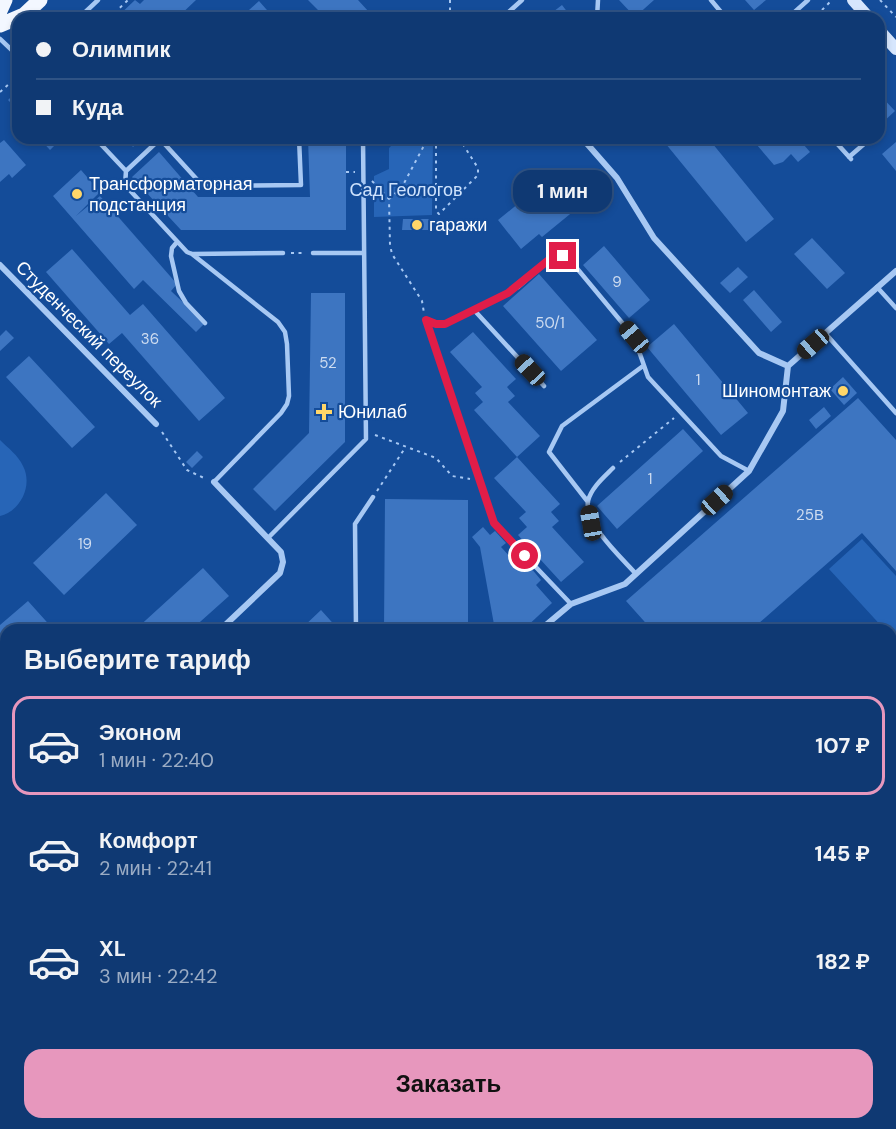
<!DOCTYPE html>
<html lang="ru">
<meta charset="utf-8">
<style>
:root{--surface:#0f3973;--page:#184078;--text:#f1f3f6;--muted:#9bacc4;--line:#2f5385;--accent:#e797bd}
body{margin:0;font-family:"DM Sans",sans-serif;background:var(--page);color:var(--text);height:100vh;display:flex;flex-direction:column;font-size:22px;white-space:nowrap}
*{box-sizing:border-box;margin:0}
p{font-size:20px;color:var(--muted)}
.icon{flex:none;width:33px;height:33px;fill:none;stroke:currentColor;stroke-width:2;stroke-linecap:round;stroke-linejoin:round}
.map{position:relative;flex:1;overflow:hidden}
.details{position:absolute;left:0px;top:624px;width:897px;height:506px;display:flex;flex-direction:column;background:var(--surface);border-radius:18px 18px 0 0;box-shadow:0 3px 9px #0003,0 0 0 2px var(--line)}
.details>*{flex:none}
.banner{position:absolute;left:12px;top:12px;width:873px;height:132px;border-radius:18px;box-shadow:0 3px 9px #0003,0 0 0 2px var(--line);display:grid;align-content:center;height:132px;padding:0 24px;background:var(--surface)}
.end{position:absolute;width:27px;height:27px;margin:-14px;border:8px solid #e11d48;background:#fff;box-shadow:0 0 0 3px #fff}
.from{border-radius:50%}
.bubble{position:absolute;height:42px;border-radius:18px;background:var(--surface);box-shadow:0 3px 9px #0003,0 0 0 2px var(--line);font-size:20px;font-weight:700;line-height:42px;text-align:center}
.car{position:absolute;width:18px;height:36px;margin:-18px -9px;border-radius:8px;box-shadow:0 0 4px 2px #0007;background:linear-gradient(#222 24%,#8ab4d8 0 40%,#222 0 76%,#8ab4d8 0 86%,#222 0)}
.banner b{display:flex;align-items:center;gap:21px;height:57px;font-size:22px}
.banner b+b{border-top:2px solid var(--line)}
.banner i{width:15px;height:15px;background:var(--text)}
ul{padding:0;list-style:none}
li{display:flex;align-items:center;gap:18px;height:99px;margin:0 12px 9px;padding:0 12px;border:3px solid transparent;border-radius:18px}
li div{flex:1}
li b{display:block;font-size:22px}
li em{font-style:normal;font-weight:700}
li.on{border-color:var(--accent)}
li>.icon{width:54px;height:54px;stroke-width:1.5}
h2{padding:0 24px;font-size:27px;line-height:72px}
.cta{display:flex;gap:12px;margin-top:auto;padding:12px 24px}
.cta a{flex:1;height:69px;border-radius:18px;background:var(--accent);color:#111;font-size:24px;font-weight:700;line-height:69px;text-align:center}
.map>svg:first-child{display:block}
</style>
<div class="map">
<svg width="896" height="1129" viewBox="0 0 896 1129">
<rect width="100%" height="100%" fill="#144c99"/>
<path fill="#2765b7" d="M 399,138 L 433,138 L 432,215 L 374,217 L 374,176 L 389,169 L 389,148 Z
M 0,440 C 8,448 18,455 23,466 C 33,485 21,511 0,516 Z
M 862,539 L 896,576 L 896,642 L 891,637 L 891,630 L 885,630 L 829,569 Z
M 0,1086 L 6,1093 L 6,1124 L 33,1124 L 38,1129 L 0,1129 Z
M 86,1124 L 285,1124 L 290,1129 L 80,1129 Z"/>
<path fill="#3d75c1" d="M 135,0 L 140,4 L 144,0 L 196,0 L 177,18 L 116,18 Z
M 308,0 L 358,0 L 369,12 L 366,15 L 368,18 L 309,18 L 318,10 Z
M 619,0 L 654,0 L 635,17 Z
M 745,0 L 766,0 L 754,10 Z
M 259,1 L 274,18 L 240,18 Z
M 562,5 L 572,18 L 545,18 Z
M 18,90 L 18,125 L 11,117 L 11,103 L 8,100 Z
M 879,94 L 895,111 L 881,124 L 879,122 Z
M 39,138 L 62,138 L 50,150 Z
M 125,138 L 143,138 L 133,147 Z
M 308,138 L 346,138 L 346,230 L 181,230 L 132,177 L 159,152 L 198,197 L 310,197 Z
M 661,138 L 708,138 L 774,219 L 746,242 Z
M 751,138 L 798,138 L 810,152 L 798,162 L 791,154 L 783,162 L 774,165 Z
M 4,140 L 26,165 L 12,178 L 9,174 L 0,182 L 0,143 Z
M 896,142 L 896,171 L 882,154 Z
M 81,170 L 100,192 L 76,216 L 100,196 L 177,284 L 171,291 L 205,323 L 196,332 L 143,280 L 134,289 L 53,196 Z
M 552,182 L 575,210 L 542,237 L 539,234 L 521,249 L 498,220 L 530,194 L 532,197 Z
M 403,219 L 432,219 L 432,230 L 402,230 Z
M 812,238 L 845,273 L 827,289 L 794,254 Z
M 604,246 L 650,300 L 629,318 L 583,265 Z
M 72,249 L 130,315 L 143,304 L 225,398 L 199,421 L 122,333 L 109,344 L 46,272 Z
M 738,267 L 748,277 L 730,293 L 720,283 Z
M 539,274 L 597,340 L 561,371 L 503,306 Z
M 754,290 L 782,322 L 771,332 L 743,300 Z
M 311,293 L 345,293 L 345,442 L 275,511 L 253,489 L 309,433 Z
M 674,324 L 748,413 L 721,435 L 647,347 Z
M 6,330 L 14,338 L 0,351 L 0,336 Z
M 473,332 L 516,379 L 507,387 L 515,396 L 508,402 L 540,436 L 517,457 L 474,410 L 483,402 L 475,393 L 482,387 L 450,352 Z
M 29,356 L 95,427 L 72,448 L 6,377 Z
M 843,377 L 857,393 L 844,405 L 830,389 Z
M 858,398 L 896,440 L 896,571 L 862,533 L 751,630 L 652,630 L 626,601 Z
M 824,407 L 831,416 L 816,429 L 809,420 Z
M 683,429 L 703,451 L 617,529 L 597,506 Z
M 197,451 L 203,457 L 192,468 L 186,462 Z
M 517,457 L 560,504 L 551,512 L 559,521 L 552,527 L 584,562 L 561,582 L 518,535 L 527,527 L 519,518 L 526,512 L 494,478 Z
M 106,493 L 137,525 L 64,595 L 33,563 Z
M 385,499 L 468,500 L 468,630 L 384,630 Z
M 483,527 L 490,535 L 495,531 L 506,543 L 501,547 L 524,572 L 530,567 L 541,580 L 536,585 L 552,603 L 523,630 L 495,630 L 480,547 L 472,537 Z
M 203,568 L 229,596 L 191,630 L 135,630 Z
M 28,601 L 54,630 L 6,630 L 6,671 L 1,675 L 6,681 L 6,735 L 0,728 L 0,625 Z
M 321,610 L 339,630 L 285,630 L 294,622 L 301,629 Z
M 896,1022 L 896,1067 L 891,1071 L 891,1027 Z"/>
<g fill="none" stroke-linecap="round" stroke-linejoin="round">
<path stroke="#a7c8f3" stroke-width="2" stroke-dasharray="3 4.5" stroke-linecap="butt" d="M 880,0 L 896,17
M 822,10 L 832,0
M 109,18 L 128,0
M 450,18 L 450,0
M 0,92 L 18,76
M 436,138 L 436,211 L 439,214 L 478,175 L 478,168 L 459,138
M 346,172 L 355,172
M 372,181 L 389,199 L 390,245 L 392,254 L 422,301 L 424,313
M 389,199 L 402,187 L 428,138
M 291,253 L 304,253
M 162,432 L 187,470 L 206,479
M 375,435 L 436,458 L 452,476 L 470,479
M 620,462 L 674,418
M 377,491 L 405,448
M 0,738 L 6,745
M 0,813 L 6,819
M 891,853 L 896,849
M 891,963 L 896,959
M 285,1124 L 290,1129
M 410,1124 L 410,1129
M 581,1129 L 587,1124
M 714,1129 L 720,1124"/>
<path stroke="#a7c8f3" stroke-width="4.5" d="M 711,0 L 726,18
M 79,18 L 98,0
M 502,18 L 522,0
M 597,18 L 598,0
M 788,18 L 808,0
M 0,39 L 18,56
M 95,138 L 126,171 L 125,185 L 187,252 L 192,254 L 283,253
M 832,138 L 851,159
M 849,157 L 864,144 L 866,138
M 126,171 L 160,139 L 203,186 L 301,185 L 299,138
M 177,242 L 172,248 L 171,256 L 179,291 L 186,303 L 205,323
M 313,253 L 364,253
M 192,254 L 278,322 L 285,332 L 287,344 L 289,396 L 287,404 L 281,413 L 214,482
M 877,287 L 896,308
M 474,310 L 518,287 L 551,258 L 563,256 L 570,260 L 634,337 L 648,377 L 721,456 L 749,471
M 426,320 L 494,523 L 571,604
M 426,320 C 446,328 456,318 474,310 L 544,386
M 825,333 L 896,413
M 613,468 C 604,477 591,488 588,501 C 584,524 622,558 636,574
M 588,502 L 549,452 L 562,426 L 643,366
M 268,538 L 366,439 L 363,138
M 356,630 L 355,524 L 373,497
M 0,918 L 6,890
M 0,1068 L 6,1075
M 891,1081 L 896,1077
M 47,1124 L 52,1129
M 450,1124 L 455,1129
M 764,1124 L 769,1129"/>
<path stroke="#a7c8f3" stroke-width="6" d="M 582,138 L 617,178 L 654,238 L 759,353 L 788,366
M 0,265 L 156,424
M 214,482 L 281,552 L 283,562 L 280,573 L 220,630
M 540,630 L 571,604 L 625,584 L 749,471 L 783,411 L 788,366 L 896,271
M 891,1004 L 896,1000"/>
<path stroke="#a7c8f3" stroke-width="10" d="M 891,922 L 896,917
M 670,1129 L 676,1124"/>
<path stroke="#d6e6fd" stroke-width="12" d="M 853,0 L 869,18
M 879,30 L 896,49
M 0,783 L 6,790
M 322,1124 L 327,1129"/>
<path stroke="#f3f7ff" stroke-width="15" d="M 0,11 L 5,0
M 0,25 L 24,15 L 40,0"/>
</g>
<g fill="none" stroke-linecap="round" stroke-linejoin="round">
<path stroke="#e11d48" stroke-width="8" d="M 525,556 L 494,523 L 426,320 L 436,324 L 445,324 L 508,293 L 551,258 L 563,256"/>
</g>
<g fill="#ffd669" stroke="#144c99" stroke-width="2">
<circle cx="77" cy="194" r="6"/>
<circle cx="417" cy="225" r="6"/>
<circle cx="843" cy="391" r="6"/>
<path d="M321 403h6v6h6v6h-6v6h-6v-6h-6v-6h6z"/>
</g>
<g text-anchor="middle" stroke-width="4.5" stroke-linejoin="round" paint-order="stroke">
<g font-size="15" fill="#cedcf0">
<text x="617" y="287">9</text>
<text x="550" y="328">50/1</text>
<text x="150" y="344">36</text>
<text x="328" y="368">52</text>
<text x="698" y="385">1</text>
<text x="650" y="484">1</text>
<text x="810" y="520">25В</text>
<text x="85" y="549">19</text>
</g>
<g font-size="18" fill="#fff" stroke="#144c99" text-anchor="start">
<text x="89" y="190">Трансформаторная<tspan x="89" dy="21">подстанция</tspan></text>
<text x="429" y="231">гаражи</text>
<text x="831" y="397" text-anchor="end">Шиномонтаж</text>
<text x="338" y="418">Юнилаб</text>
</g>
<g font-size="18" fill="#cfe3fd" stroke="#144c99">
<text x="406" y="196">Сад Геологов</text>
</g>
<g font-size="18" fill="#fff" stroke="#144c99">
<text transform="translate(89 334) rotate(45)" y="6">Студенческий переулок</text>
</g>
</g>
</svg>
<i class="end from" style="left:525px;top:556px"></i>
<i class="end" style="left:563px;top:256px"></i>
<div class="bubble" style="left:513px;top:170px;width:99px">1 мин</div>
<i class="car" style="left:634px;top:337px;rotate:320deg"></i>
<i class="car" style="left:813px;top:344px;rotate:229deg"></i>
<i class="car" style="left:530px;top:370px;rotate:317deg"></i>
<i class="car" style="left:717px;top:500px;rotate:48deg"></i>
<i class="car" style="left:591px;top:523px;rotate:350deg"></i>
<div class="banner">
<b><i class="from"></i>Олимпик</b>
<b><i></i>Куда</b>
</div>
<section class="details">
<h2>Выберите тариф</h2>
<ul>
<li class="on"><svg class="icon" aria-label="car" viewBox="0 0 24 24"><path d="M5 17H2v-5l4-1 3-4h7l3 4 3 1v5h-3M9 17h6M6 11h13"/><circle cx="7" cy="17" r="2"/><circle cx="17" cy="17" r="2"/></svg><div><b>Эконом</b><p>1 мин · 22:40</p></div><em>107 ₽</em></li>
<li><svg class="icon" aria-label="car" viewBox="0 0 24 24"><path d="M5 17H2v-5l4-1 3-4h7l3 4 3 1v5h-3M9 17h6M6 11h13"/><circle cx="7" cy="17" r="2"/><circle cx="17" cy="17" r="2"/></svg><div><b>Комфорт</b><p>2 мин · 22:41</p></div><em>145 ₽</em></li>
<li><svg class="icon" aria-label="car" viewBox="0 0 24 24"><path d="M5 17H2v-5l4-1 3-4h7l3 4 3 1v5h-3M9 17h6M6 11h13"/><circle cx="7" cy="17" r="2"/><circle cx="17" cy="17" r="2"/></svg><div><b>XL</b><p>3 мин · 22:42</p></div><em>182 ₽</em></li>
</ul>
<div class="cta"><a>Заказать</a></div>
</section>
</div>
